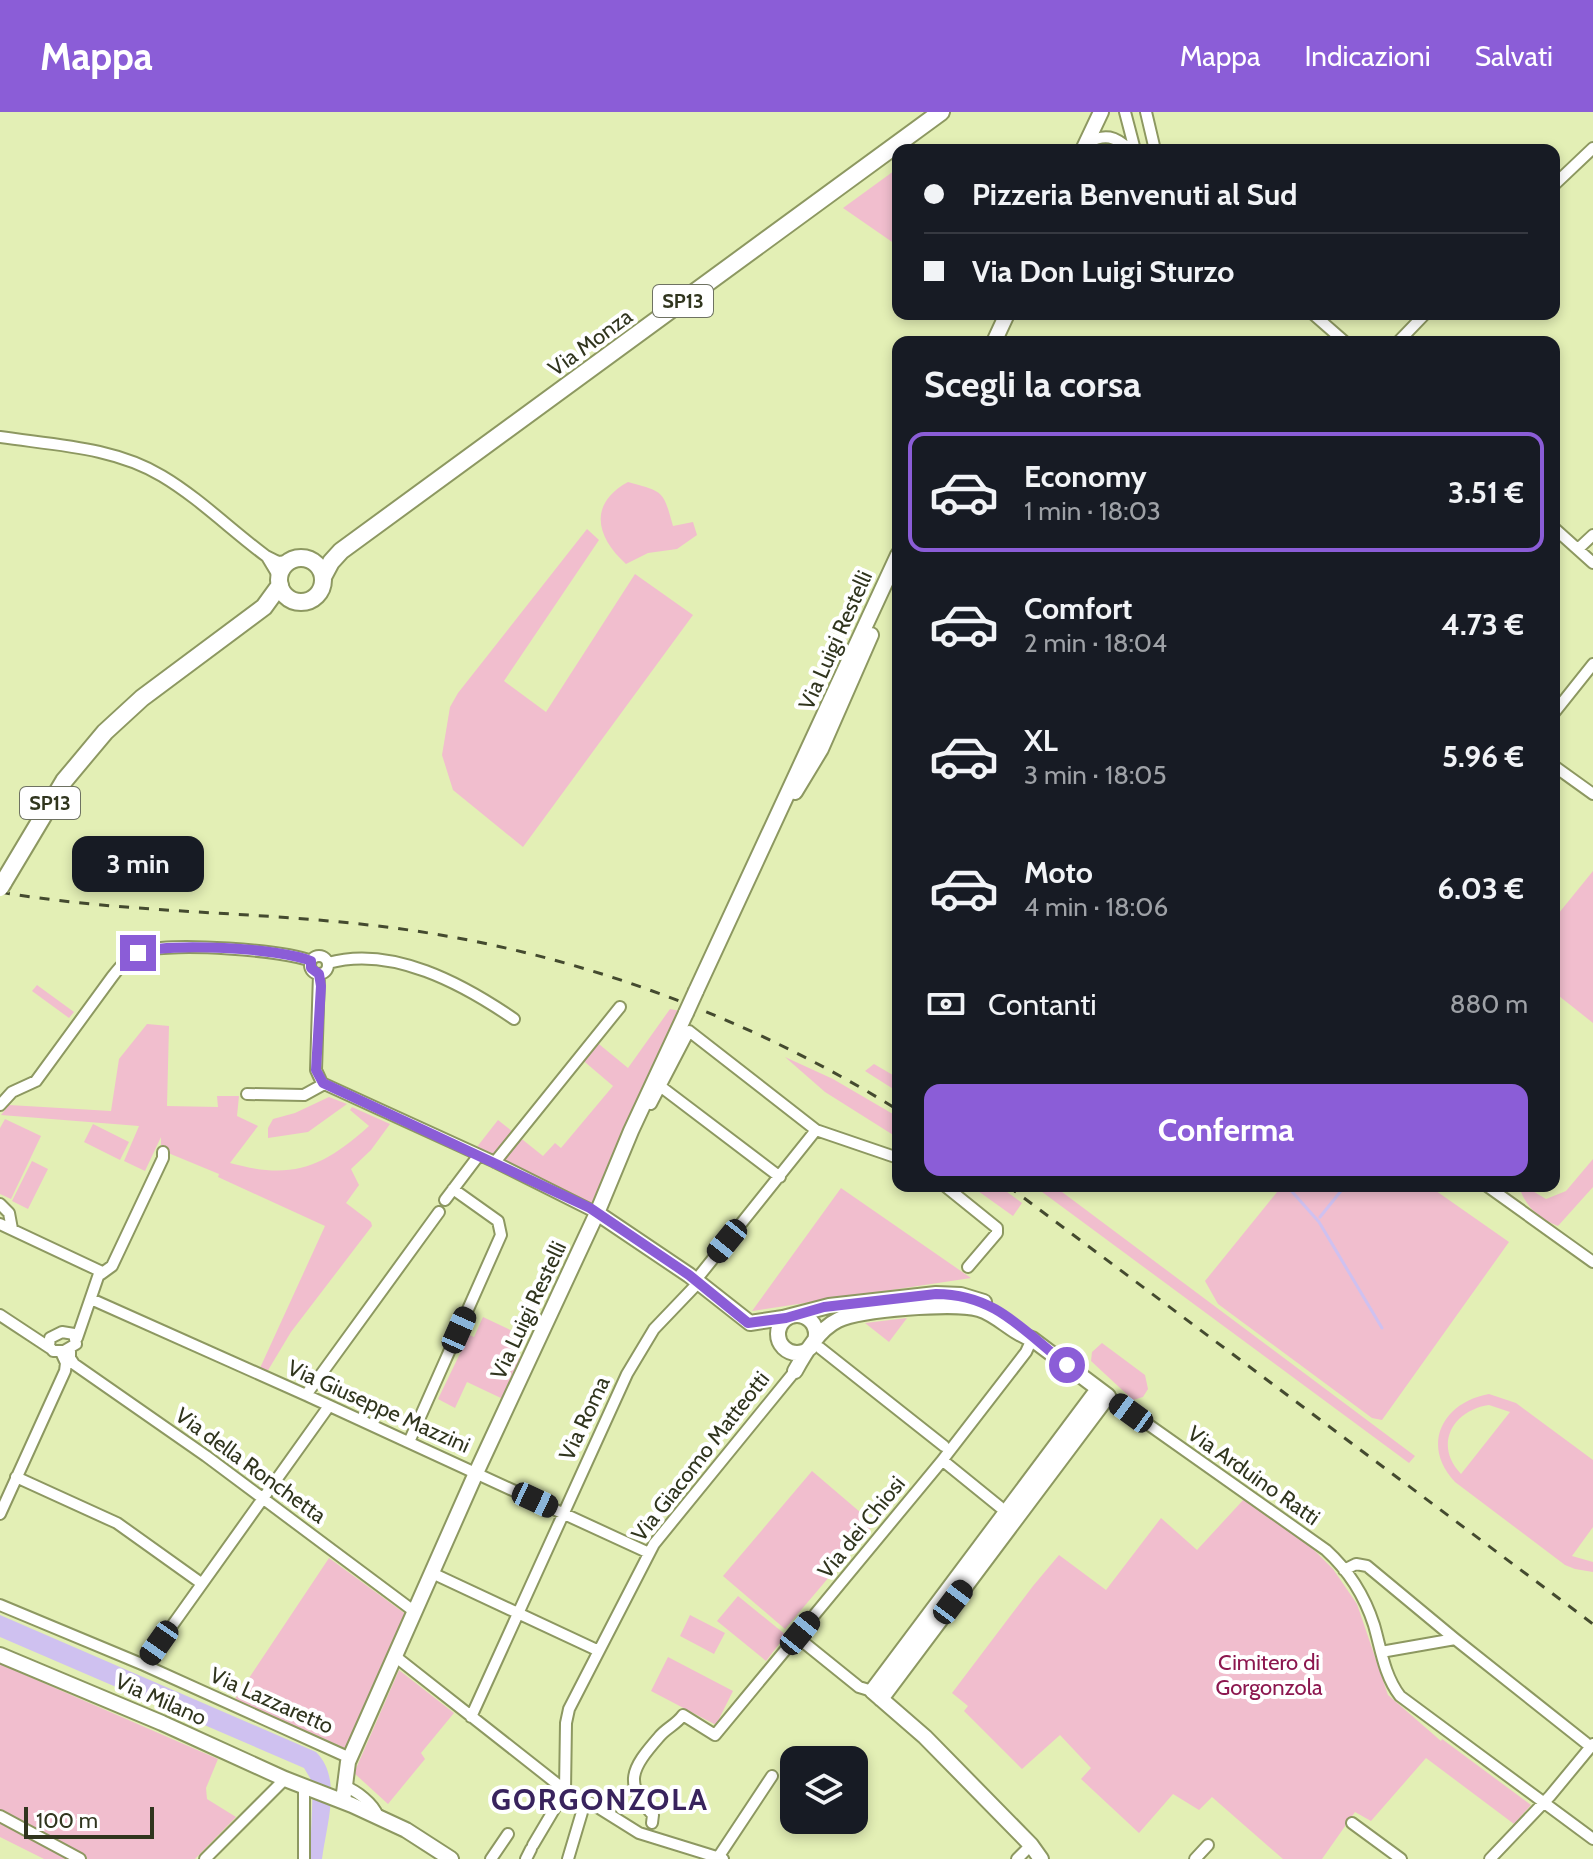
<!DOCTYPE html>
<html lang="it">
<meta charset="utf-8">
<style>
:root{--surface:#171b24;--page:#242831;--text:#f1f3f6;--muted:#9ea1a6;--line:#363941;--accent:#8b5dd7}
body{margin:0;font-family:Cabin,sans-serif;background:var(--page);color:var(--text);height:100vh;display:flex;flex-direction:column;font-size:30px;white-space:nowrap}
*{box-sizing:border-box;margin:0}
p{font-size:26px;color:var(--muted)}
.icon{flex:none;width:44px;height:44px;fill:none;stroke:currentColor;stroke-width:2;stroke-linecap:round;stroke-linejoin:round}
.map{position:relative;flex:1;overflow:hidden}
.sheet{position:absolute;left:892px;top:224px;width:668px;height:856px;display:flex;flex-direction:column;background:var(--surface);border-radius:16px;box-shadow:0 4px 12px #0003}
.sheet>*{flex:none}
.banner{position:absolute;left:892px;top:32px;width:668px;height:176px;border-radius:16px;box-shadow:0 4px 12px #0003;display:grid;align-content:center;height:176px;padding:0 32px;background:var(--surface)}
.controls{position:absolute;left:780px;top:1634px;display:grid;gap:16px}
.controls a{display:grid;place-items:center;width:88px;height:88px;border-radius:16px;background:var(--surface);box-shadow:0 4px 12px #0003;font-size:40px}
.scale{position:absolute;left:24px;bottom:20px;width:130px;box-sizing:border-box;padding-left:8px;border:4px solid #30351e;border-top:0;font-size:22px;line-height:28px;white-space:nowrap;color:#30351e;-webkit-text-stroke:6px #fff;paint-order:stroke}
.end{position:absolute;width:36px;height:36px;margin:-18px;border:10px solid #8b5dd7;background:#fff;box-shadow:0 0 0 4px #fff}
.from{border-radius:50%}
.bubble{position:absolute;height:56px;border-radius:16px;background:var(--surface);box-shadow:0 4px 12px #0003;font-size:26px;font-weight:700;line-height:56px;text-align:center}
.car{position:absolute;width:24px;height:48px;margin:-24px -12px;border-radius:10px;box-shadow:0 0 6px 2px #0007;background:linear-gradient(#222 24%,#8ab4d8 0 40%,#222 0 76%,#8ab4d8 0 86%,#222 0)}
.banner b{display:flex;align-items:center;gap:28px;height:76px;font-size:30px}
.banner b+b{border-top:2px solid var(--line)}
.banner i{width:20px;height:20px;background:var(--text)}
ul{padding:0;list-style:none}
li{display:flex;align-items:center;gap:24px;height:120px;margin:0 16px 12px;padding:0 16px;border:4px solid transparent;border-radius:16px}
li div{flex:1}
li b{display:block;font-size:30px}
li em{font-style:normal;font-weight:700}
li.selected{border-color:var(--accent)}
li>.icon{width:72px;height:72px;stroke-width:1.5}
h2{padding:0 32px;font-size:36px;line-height:96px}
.pay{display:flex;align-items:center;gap:20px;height:88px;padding:0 32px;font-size:30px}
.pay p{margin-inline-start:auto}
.primary-button{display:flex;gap:16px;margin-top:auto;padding:16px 32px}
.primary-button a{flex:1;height:92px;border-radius:16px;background:var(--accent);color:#fff;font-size:32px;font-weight:700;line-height:92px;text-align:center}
header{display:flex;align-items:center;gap:48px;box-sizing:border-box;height:112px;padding:0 40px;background:var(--accent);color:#fff}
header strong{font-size:38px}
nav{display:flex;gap:44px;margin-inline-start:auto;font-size:28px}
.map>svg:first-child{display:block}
</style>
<header>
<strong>Mappa</strong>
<nav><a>Mappa</a><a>Indicazioni</a><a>Salvati</a></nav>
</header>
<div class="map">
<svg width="1593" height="1747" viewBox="0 0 1593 1747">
<rect width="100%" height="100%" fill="#e3efb5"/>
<path fill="#f1bece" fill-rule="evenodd" d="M 898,56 L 898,134 L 843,96 Z
M 628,370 C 664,380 663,378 673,414 L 693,410 L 697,423 L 677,437 L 648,441 L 626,452 C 596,425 588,392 628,370 Z
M 587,417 L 599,428 L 504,569 L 546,600 L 635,462 L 693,503 L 523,735 L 453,678 L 442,643 L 450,595 L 458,581 Z
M 1593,759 L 1593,911 L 1554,880 L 1554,807 Z
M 37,873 L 74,900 L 69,906 L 32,879 Z
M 670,897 L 681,899 L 596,1101 L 473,1040 L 498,1008 L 543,1044 L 555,1031 L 561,1036 L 613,974 L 579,945 L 594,928 L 628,956 Z
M 147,912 L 169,914 L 167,994 L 218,995 L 217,984 L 239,984 L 237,1004 L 258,1014 L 230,1051 C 292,1068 322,1056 369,1014 L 350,998 L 352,995 L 390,1012 L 371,1038 L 351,1057 L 359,1073 L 346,1091 L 371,1110 L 372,1114 L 291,1220 L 267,1260 L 260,1256 L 325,1114 L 218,1065 L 219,1062 L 161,1038 L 161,1025 L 145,1059 L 124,1049 L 139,1014 L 1,1003 L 9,993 L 111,999 L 119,947 Z
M 785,945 L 833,967 L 898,1005 L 898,1026 L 825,980 Z
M 874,952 L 898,966 L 898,980 L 865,959 Z
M 329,985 L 347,992 L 308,1020 L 268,1026 L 268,1016 L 273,1007 L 295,1001 Z
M 5,1007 L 41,1024 L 11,1087 L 0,1082 L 0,1016 Z
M 93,1012 L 129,1030 L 120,1048 L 84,1030 Z
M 1593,1047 L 1593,1075 L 1558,1114 C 1541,1108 1528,1097 1521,1080 L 1526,1075 L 1546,1087 L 1566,1079 Z
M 32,1049 L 48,1057 L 28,1097 L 12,1089 Z
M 971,1074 L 999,1074 L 1022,1091 L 1013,1104 Z
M 1034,1074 L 1054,1074 L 1415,1344 L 1409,1351 Z
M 1282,1074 L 1429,1074 L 1509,1130 L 1382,1308 L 1372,1306 L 1218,1192 L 1205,1169 Z
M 841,1076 L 971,1166 L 752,1199 Z
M 483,1205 L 525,1225 L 519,1240 L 520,1252 L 503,1287 L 467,1270 L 455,1296 L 438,1287 L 469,1223 L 474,1225 Z
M 907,1206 L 889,1230 L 865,1211 Z
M 1102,1231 L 1145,1263 L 1148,1277 L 1143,1285 L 1133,1288 L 1091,1249 L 1092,1240 Z
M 1489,1282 L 1516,1291 L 1593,1348 L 1593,1415 L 1572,1444 L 1593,1450 L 1593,1460 L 1575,1457 L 1565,1453 L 1455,1370 C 1420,1333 1443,1290 1489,1282 ZM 1489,1293 L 1510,1300 L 1461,1362 C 1433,1333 1453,1298 1489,1293 Z
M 812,1359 L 874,1412 L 785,1517 L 723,1464 Z
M 1245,1386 L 1300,1424 L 1333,1457 L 1357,1492 L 1388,1583 L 1441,1629 L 1442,1627 L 1531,1693 L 1514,1712 L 1426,1646 L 1371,1709 L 1355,1700 L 1322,1747 L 1283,1747 L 1212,1685 L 1199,1698 L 1173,1682 L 1139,1721 L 1081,1667 L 1091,1656 L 1060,1623 L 1022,1657 L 964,1599 L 968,1594 L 952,1581 L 1033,1474 L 1059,1443 L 1106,1478 L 1161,1406 L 1197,1438 Z
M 329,1446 L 407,1503 L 347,1637 L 235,1587 Z
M 738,1484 L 786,1523 L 766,1549 L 717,1509 Z
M 690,1503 L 725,1521 L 714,1542 L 680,1524 Z
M 668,1545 L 733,1579 L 716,1613 L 651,1579 Z
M 0,1552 L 218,1647 L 206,1676 L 207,1687 L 236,1705 L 195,1747 L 88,1747 L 0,1699 Z
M 399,1558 L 454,1601 L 421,1641 L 425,1647 L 388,1692 L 354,1661 Z
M 0,1709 L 70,1747 L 44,1747 L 0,1725 Z"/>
<path fill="#cfc1f0" d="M 0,1503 L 316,1640 C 343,1666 326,1714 322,1747 L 310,1747 L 313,1671 L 304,1656 L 0,1525 Z"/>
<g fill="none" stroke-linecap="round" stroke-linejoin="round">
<path stroke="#cfc1f0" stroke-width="3" d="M 1287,1074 L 1319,1110 L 1382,1216
M 1320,1105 L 1345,1074"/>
<defs>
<path id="street" d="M 1125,0 L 1135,38
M 1146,0 L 1155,38
M 1087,31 C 1105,21 1115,24 1130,38
M 1554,73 L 1593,36
M 1313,202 L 1345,230
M 1398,230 L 1425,202
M 0,325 C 54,333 114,335 162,364 C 199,386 231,418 266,444 L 278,450 L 289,449
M 1554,416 L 1593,451
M 1578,437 L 1593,423
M 267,445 L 279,465
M 1554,601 L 1593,552
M 1554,654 L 1593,682
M310 853a9 9 0 1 1 18 0a9 9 0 1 1-18 0Z
M 328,851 C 392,833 463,872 514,907
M 319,862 L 316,958 L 322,971 L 495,1050 L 597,1101
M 660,974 L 780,1065
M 247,982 L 304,983 L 324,972
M 651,992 L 689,919 L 816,1018 L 898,1046
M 0,993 L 12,980 L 36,969 L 112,865 C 121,853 130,843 145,839 C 172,830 285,838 311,849
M 495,1050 L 620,895
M 945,1074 L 997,1116 L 997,1121 L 968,1155
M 1487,1074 L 1593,1150
M 445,1088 L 479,1043
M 0,1092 L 9,1101 L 12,1117
M 0,1112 L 100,1159 L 77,1226
M 101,1162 L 112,1154 L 163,1046 L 163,1040
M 696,1168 L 816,1018
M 91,1187 L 306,1283 L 649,1441
M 0,1203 L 50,1236
M 62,1220 L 74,1222 L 76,1232 L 64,1239 L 53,1239 L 49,1234 L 50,1226 Z
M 820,1236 L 944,1334
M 70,1237 L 70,1246 L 74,1252 L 206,1344 L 415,1500
M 306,1283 L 439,1100
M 1108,1284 L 1326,1438 C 1348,1458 1365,1485 1374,1513 C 1381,1537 1384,1563 1400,1584 L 1593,1727
M 409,1330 L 501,1123 L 498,1109 L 453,1077
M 947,1352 L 1000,1395
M 16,1365 L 117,1411 L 201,1471
M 0,1402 L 65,1259 L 66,1251 L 61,1240
M 1344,1458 L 1356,1452 L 1367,1454 L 1455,1527 L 1586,1631
M 432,1461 L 599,1539
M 0,1493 L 144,1553 L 350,1646
M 797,1525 L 859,1575 L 872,1579
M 1381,1540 L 1455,1527
M 396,1545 L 570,1682 L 591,1691 L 639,1721 L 723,1747
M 144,1553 L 329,1294
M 471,1605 L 627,1262 L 654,1217 L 698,1171
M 304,1674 L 304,1747
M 344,1674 C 357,1679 373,1691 378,1704
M 0,1704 L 80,1747
M 652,1711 L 653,1703 C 623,1671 631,1657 659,1625 C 666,1616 676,1613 683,1603 L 715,1623 L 941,1350 L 1026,1240 L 1032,1227
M 1352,1711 L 1401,1747
M 533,1733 L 565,1679 L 566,1611 L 569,1597 L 654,1432 L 795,1259
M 719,1744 L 772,1664
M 205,1747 L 285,1667
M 491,1747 L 508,1722
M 526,1747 L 531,1737
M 568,1747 L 585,1690
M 1017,1747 L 1031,1733
M 1195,1747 L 1208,1733
M 1490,1747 L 1550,1684 L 1593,1632"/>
<path id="secondary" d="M 1083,38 L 1101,0
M 994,230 L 1007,202
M 795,680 L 821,637 L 871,523
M 696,879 L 898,443
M 597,1101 L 689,1163 L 750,1211 L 783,1206 L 829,1194 L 936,1182 L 961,1183 L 984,1190
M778 1222a19 19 0 1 1 38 0a19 19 0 1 1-38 0Z
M 795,1259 C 805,1241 819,1217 838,1208 C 860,1197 955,1190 979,1197 C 999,1203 1012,1221 1032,1227 L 1108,1284 L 881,1587
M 0,1543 L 162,1611 L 285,1667 L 352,1693 L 406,1718 L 451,1747
M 343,1689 L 348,1650 L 476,1361 L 597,1101 L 631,1019 L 686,901
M 1041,1747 L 1031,1733 L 925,1625 L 872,1579 L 1098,1277"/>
<path id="primary" d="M279 468a22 22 0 1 1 44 0a22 22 0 1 1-44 0Z
M 323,465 L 331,450 L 341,439 L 941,0
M 3,771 L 64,669 L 105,620 L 142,586 L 264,495 L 280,473"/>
</defs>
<use href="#street" stroke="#8d9861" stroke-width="14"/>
<use href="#secondary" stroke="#8d9861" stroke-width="18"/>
<use href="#primary" stroke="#8d9861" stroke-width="20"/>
<use href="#street" stroke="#fff" stroke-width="10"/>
<use href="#secondary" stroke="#fff" stroke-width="14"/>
<use href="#primary" stroke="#fff" stroke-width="16"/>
<path stroke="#444a2f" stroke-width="3" stroke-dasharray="10 10" stroke-linecap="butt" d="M 0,780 C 122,801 246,799 369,813 C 555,833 739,899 898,998
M 1008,1074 L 1593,1512"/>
<defs>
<path id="secondary-bridge" d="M 686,901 L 696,879"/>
<path id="primary-bridge" d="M 0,776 L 3,771"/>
</defs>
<use href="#secondary-bridge" stroke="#8d9861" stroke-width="18" stroke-linecap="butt"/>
<use href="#primary-bridge" stroke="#8d9861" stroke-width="20" stroke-linecap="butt"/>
<use href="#secondary-bridge" stroke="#fff" stroke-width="14"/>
<use href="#primary-bridge" stroke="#fff" stroke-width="16"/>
</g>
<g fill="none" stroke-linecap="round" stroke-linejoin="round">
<path stroke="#8b5dd7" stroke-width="10" d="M 138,841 C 169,830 280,836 311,849 L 311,856 L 319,862 L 321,874 L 316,958 L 323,971 L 590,1096 L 689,1163 L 748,1211 L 786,1206 L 824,1195 L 936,1182 C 996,1182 1024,1220 1067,1253"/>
</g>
<g text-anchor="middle" stroke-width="8" stroke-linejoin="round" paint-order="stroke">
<g fill="#fff" stroke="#6e7262" stroke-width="2">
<rect x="653" y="173" width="60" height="32" rx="6"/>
<rect x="20" y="675" width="60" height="32" rx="6"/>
</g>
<g font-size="20" font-weight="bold" fill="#30351e">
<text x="683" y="196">SP13</text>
<text x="50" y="698">SP13</text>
</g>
<g font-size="22" fill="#30351e" stroke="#fff">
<text transform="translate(590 230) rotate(-36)" y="8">Via Monza</text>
<text transform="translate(835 528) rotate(-66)" y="8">Via Luigi Restelli</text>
<text transform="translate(528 1198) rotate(-65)" y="8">Via Luigi Restelli</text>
<text transform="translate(379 1294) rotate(24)" y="8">Via Giuseppe Mazzini</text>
<text transform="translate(584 1306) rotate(-65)" y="8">Via Roma</text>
<text transform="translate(700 1344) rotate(-52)" y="8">Via Giacomo Matteotti</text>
<text transform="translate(251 1353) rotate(36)" y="8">Via della Ronchetta</text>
<text transform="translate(1254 1363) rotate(35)" y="8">Via Arduino Ratti</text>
<text transform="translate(861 1415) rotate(-51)" y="8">Via dei Chiosi</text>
<text transform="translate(161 1587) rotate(24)" y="8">Via Milano</text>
<text transform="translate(272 1588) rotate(24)" y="8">Via Lazzaretto</text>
</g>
<g font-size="22" fill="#8c174f" stroke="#fff">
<text x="1269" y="1558">Cimitero di<tspan x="1269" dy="25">Gorgonzola</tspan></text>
</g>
<g font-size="30" font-weight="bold" letter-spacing="2" fill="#39235d" stroke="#fff">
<text x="600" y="1698">GORGONZOLA</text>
</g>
</g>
</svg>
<div class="controls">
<a><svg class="icon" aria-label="layers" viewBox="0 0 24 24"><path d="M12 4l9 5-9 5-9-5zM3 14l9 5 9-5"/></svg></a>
</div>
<div class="scale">100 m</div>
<i class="end from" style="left:1067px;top:1253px"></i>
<i class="end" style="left:138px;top:841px"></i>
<div class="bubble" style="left:72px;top:724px;width:132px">3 min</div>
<i class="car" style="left:727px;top:1129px;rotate:219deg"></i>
<i class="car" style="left:459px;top:1218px;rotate:24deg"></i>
<i class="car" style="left:1131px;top:1301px;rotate:306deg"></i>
<i class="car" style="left:535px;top:1388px;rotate:115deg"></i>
<i class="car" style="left:953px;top:1490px;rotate:37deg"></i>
<i class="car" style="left:800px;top:1521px;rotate:39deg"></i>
<i class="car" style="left:159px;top:1531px;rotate:215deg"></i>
<div class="banner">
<b><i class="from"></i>Pizzeria Benvenuti al Sud</b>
<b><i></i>Via Don Luigi Sturzo</b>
</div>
<section class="sheet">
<h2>Scegli la corsa</h2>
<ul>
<li class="selected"><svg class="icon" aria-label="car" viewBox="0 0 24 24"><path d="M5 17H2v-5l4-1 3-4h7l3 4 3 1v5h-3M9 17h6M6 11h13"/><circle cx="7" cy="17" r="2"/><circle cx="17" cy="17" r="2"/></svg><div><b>Economy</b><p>1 min · 18:03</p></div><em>3.51 €</em></li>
<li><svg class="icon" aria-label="car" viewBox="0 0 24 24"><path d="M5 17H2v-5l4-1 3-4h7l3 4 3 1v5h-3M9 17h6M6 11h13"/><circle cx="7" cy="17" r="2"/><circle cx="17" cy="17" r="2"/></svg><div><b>Comfort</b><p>2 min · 18:04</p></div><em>4.73 €</em></li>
<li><svg class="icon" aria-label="car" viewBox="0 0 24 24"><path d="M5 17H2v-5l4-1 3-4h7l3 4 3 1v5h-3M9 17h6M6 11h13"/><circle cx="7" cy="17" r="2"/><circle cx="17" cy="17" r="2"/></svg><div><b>XL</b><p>3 min · 18:05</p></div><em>5.96 €</em></li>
<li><svg class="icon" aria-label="car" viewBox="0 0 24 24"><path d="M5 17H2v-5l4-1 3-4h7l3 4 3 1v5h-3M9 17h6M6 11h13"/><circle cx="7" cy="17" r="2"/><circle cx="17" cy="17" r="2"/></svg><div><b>Moto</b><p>4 min · 18:06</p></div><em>6.03 €</em></li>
</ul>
<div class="pay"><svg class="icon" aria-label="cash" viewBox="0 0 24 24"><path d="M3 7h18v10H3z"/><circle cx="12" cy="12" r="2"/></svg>Contanti<p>880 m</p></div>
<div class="primary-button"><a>Conferma</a></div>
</section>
</div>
